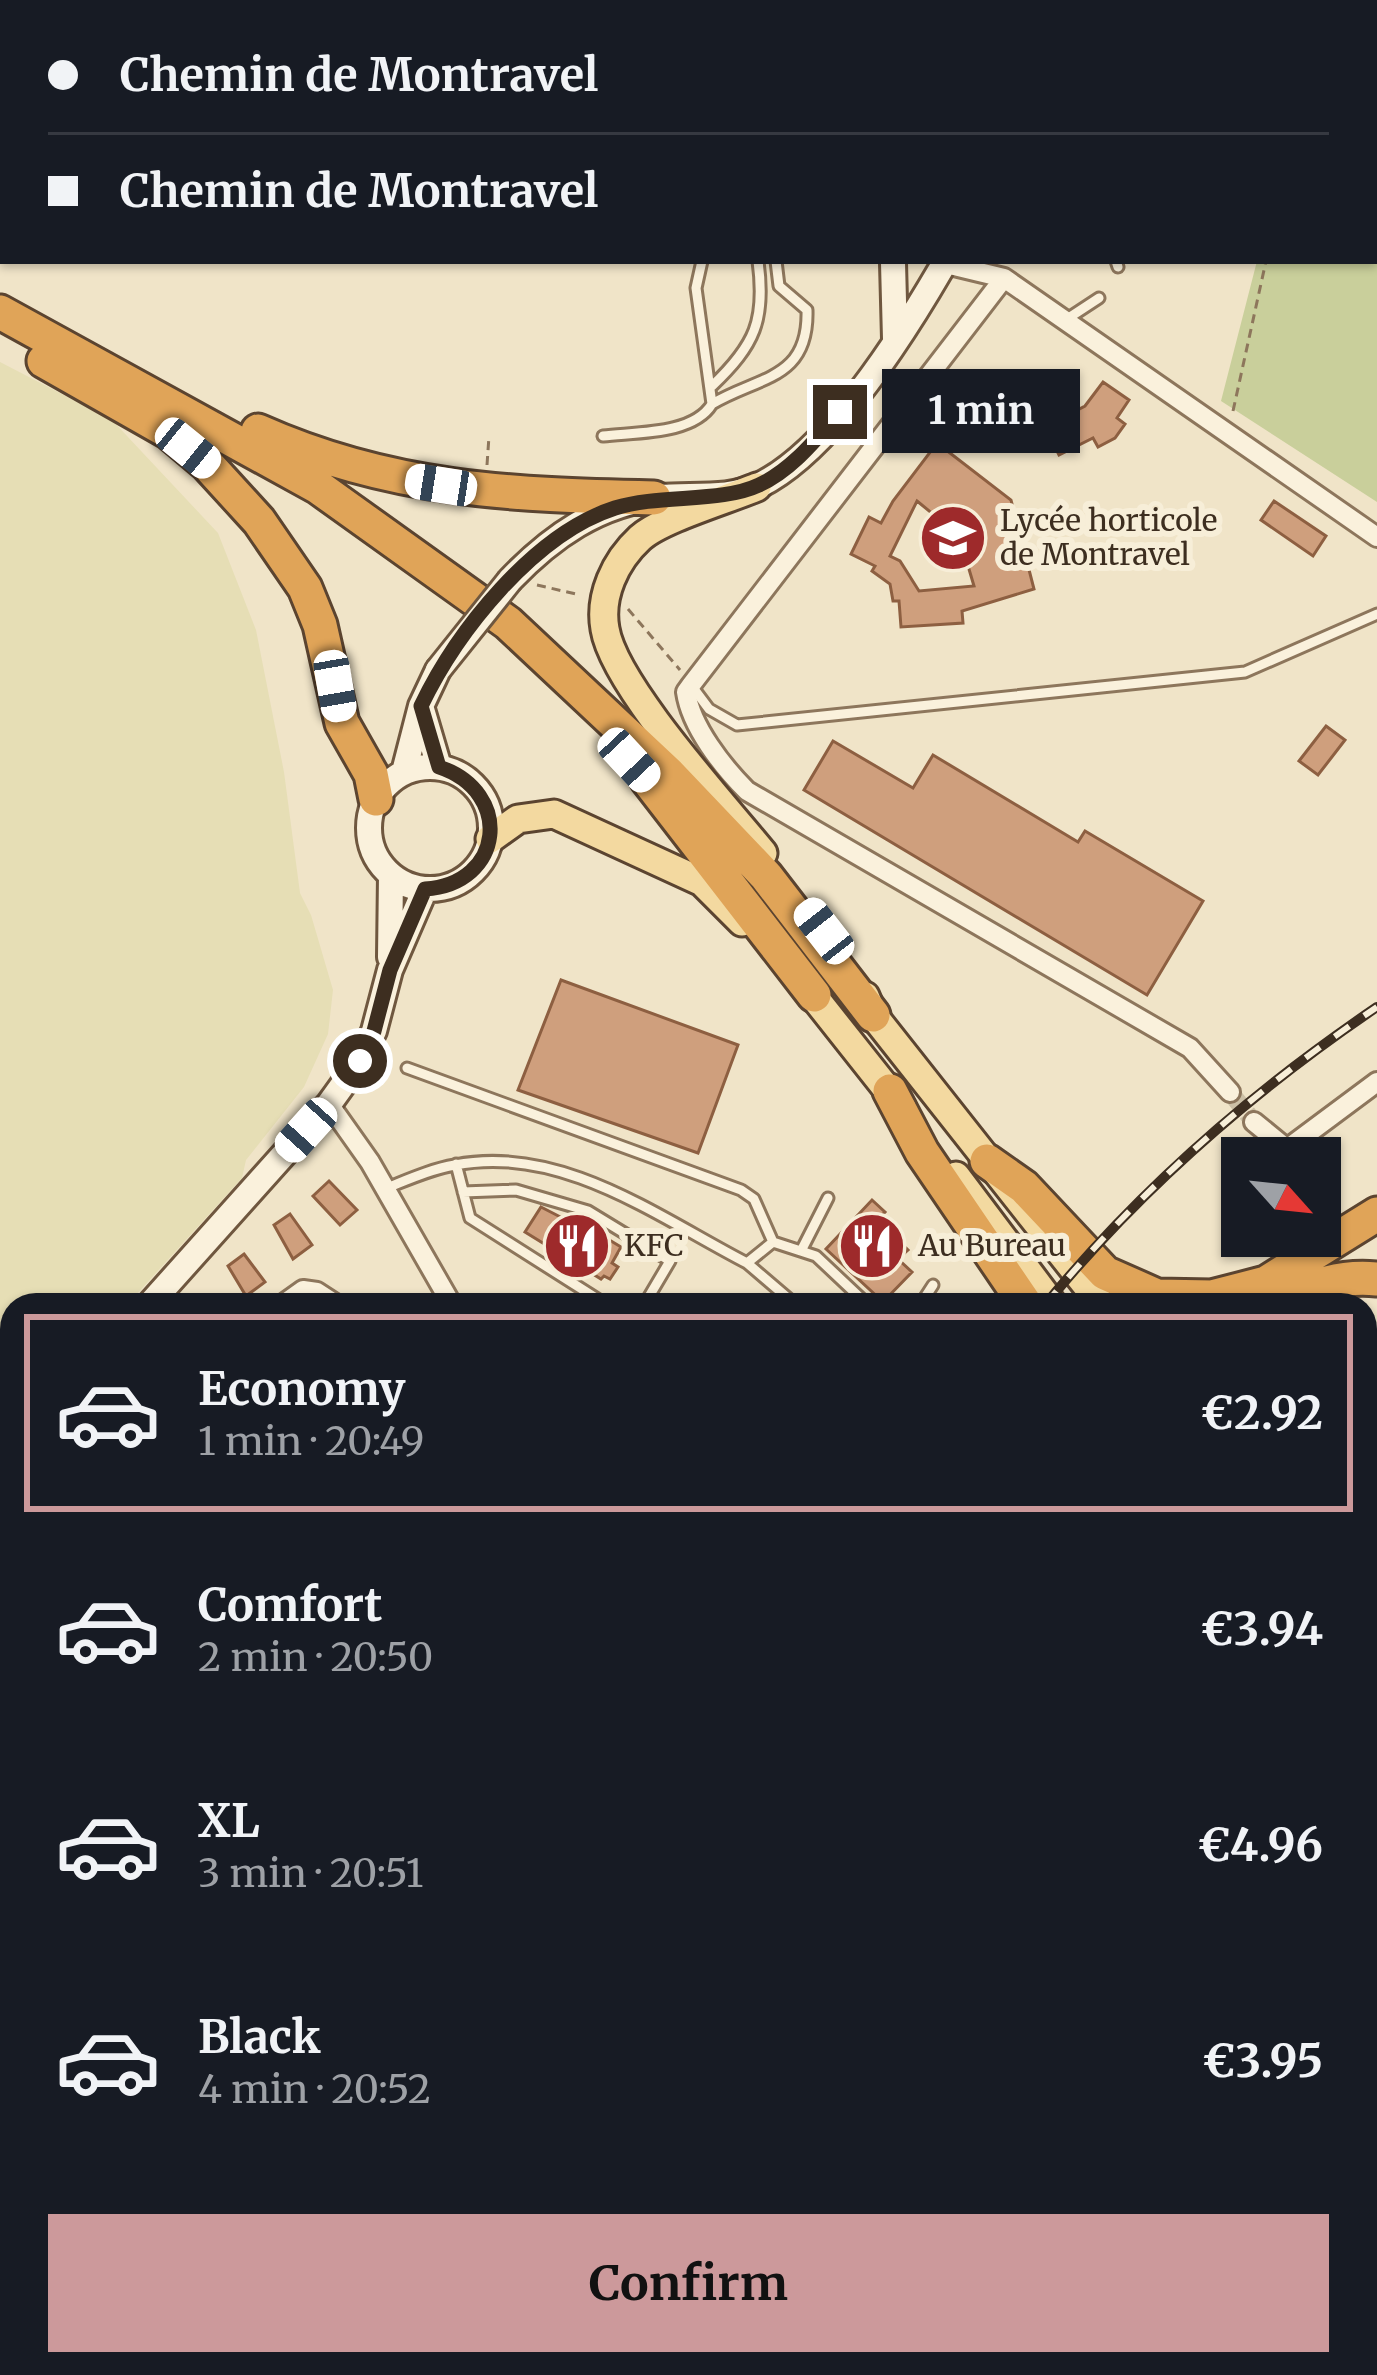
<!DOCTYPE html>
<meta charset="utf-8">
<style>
:root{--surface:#171b24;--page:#242831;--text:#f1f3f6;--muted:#9ea1a6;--line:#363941;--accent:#cc999b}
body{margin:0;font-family:Merriweather,serif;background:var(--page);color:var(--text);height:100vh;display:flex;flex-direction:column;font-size:45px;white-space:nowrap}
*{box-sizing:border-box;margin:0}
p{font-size:39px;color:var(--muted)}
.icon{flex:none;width:66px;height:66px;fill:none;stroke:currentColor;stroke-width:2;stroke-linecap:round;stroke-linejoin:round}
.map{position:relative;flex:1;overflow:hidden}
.side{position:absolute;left:0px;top:1293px;width:1377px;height:1083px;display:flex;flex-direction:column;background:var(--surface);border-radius:36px 36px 0 0;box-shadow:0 3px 9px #0004}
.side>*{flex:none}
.hud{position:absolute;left:0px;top:0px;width:1377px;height:264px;box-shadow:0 3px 9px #0004;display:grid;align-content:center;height:264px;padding:0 48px;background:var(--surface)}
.needle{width:78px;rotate:117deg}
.buttons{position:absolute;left:1221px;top:1137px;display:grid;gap:24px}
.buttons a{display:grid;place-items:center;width:120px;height:120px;border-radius:0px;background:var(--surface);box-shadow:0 3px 9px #0004;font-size:60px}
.end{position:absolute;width:54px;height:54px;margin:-27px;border:15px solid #3d2e20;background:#fff;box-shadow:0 0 0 6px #fff}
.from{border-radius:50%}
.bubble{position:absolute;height:84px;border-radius:0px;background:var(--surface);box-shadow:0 3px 9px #0004;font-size:39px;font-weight:700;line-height:84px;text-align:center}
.car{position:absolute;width:36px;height:72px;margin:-36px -18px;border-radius:15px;box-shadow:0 0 9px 3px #0007;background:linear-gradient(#fff 24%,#345 0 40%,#fff 0 76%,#345 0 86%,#fff 0)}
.hud b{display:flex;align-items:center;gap:42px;height:114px;font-size:45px}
.hud b+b{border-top:3px solid var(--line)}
.hud i{width:30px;height:30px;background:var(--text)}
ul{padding:21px 0 0;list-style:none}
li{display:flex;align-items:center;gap:36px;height:198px;margin:0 24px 18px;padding:0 24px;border:6px solid transparent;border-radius:0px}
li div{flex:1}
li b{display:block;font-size:45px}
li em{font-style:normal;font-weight:700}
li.current{border-color:var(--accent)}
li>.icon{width:108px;height:108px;stroke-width:1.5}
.button{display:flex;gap:24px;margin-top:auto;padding:24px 48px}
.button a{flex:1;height:138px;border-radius:0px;background:var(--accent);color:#111;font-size:48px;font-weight:700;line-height:138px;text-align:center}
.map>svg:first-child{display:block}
</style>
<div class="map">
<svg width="1377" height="2375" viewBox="0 0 1377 2375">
<rect width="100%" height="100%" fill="#f0e4c8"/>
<path fill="#e6deb5" d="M 0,362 L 112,420 L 218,533 L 256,630 L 284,772 L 300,893 L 311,915 L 333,990 L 328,1034 L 304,1087 L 246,1160 L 242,1178 L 127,1305 L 12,1305 L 12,1435 L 0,1445 Z"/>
<path fill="#c9cf9b" d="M 1254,0 L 1377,0 L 1377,502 L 1221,401 L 1257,261 L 1374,261 L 1374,3 Z"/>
<path fill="#cf9f7d" stroke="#8d5f41" stroke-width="3" fill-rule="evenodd" d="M 1103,382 L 1129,400 L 1117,418 L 1125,424 L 1115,438 L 1098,447 L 1093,438 L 1059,455 L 1045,427 L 1085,406 Z
M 937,443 L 1011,500 L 1034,589 L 962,611 L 963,623 L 901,627 L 899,601 L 893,601 L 890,584 L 872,571 L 875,566 L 851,554 L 869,517 L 881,523 L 893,501 ZM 917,501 L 939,519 L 936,539 L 947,555 L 966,559 L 974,586 L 919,591 L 900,561 L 890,556 Z
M 1274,501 L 1326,536 L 1313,556 L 1261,520 Z
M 1326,726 L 1345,740 L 1318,775 L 1299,761 Z
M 833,741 L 913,788 L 933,755 L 1078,842 L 1085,831 L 1203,901 L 1147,995 L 804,790 Z
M 561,980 L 738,1045 L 698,1153 L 518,1090 Z
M 329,1181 L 357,1210 L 340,1225 L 313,1196 Z
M 872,1200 L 885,1212 L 877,1220 L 908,1250 L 898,1259 L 912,1272 L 883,1302 L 826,1249 Z
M 541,1207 L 576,1225 L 578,1221 L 621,1247 L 612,1263 L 618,1267 L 610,1279 L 604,1276 L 601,1279 L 525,1232 Z
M 290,1214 L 312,1245 L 293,1259 L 274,1225 Z
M 244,1254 L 265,1282 L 246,1296 L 228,1266 Z"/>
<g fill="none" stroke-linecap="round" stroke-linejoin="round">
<path stroke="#ccc0a6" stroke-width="18" stroke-dasharray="18 9" stroke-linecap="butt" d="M 1230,1092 L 1254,1122"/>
<defs>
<path id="lane" d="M 1054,3 L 1054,0
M 1084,3 L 1085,0
M 1116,261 L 1118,267
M 1067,319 L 1099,298
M 712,386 C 755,345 766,320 758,261
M 712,404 C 759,376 809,380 807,310 L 779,286 L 776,261
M 603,436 C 636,432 693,435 712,404 L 696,288 L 702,261
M 691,685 L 709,709 L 737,725 L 1245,672 L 1377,614
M 456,1164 L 470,1218 L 607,1305
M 384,1189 C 407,1180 431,1169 455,1165 C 561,1144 658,1217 747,1263 L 773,1242 L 754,1199 L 741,1190 L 407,1068
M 463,1192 L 516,1190 L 588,1211 L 670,1261 L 644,1305
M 773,1242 L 816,1256 L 868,1305
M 801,1251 L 828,1198
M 747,1263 L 796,1305
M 920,1305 L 933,1285"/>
<path id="street" d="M 950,265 L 1004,278 L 1377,537
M 1004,278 L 691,685 L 686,692 C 691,727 723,767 747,791 L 1190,1048 L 1230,1092
M 329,1104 L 370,1162 L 452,1305
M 1254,1122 L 1287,1149 L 1377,1082
M 282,1305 L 303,1290 L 317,1292 L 337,1305
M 0,1568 L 12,1561
M 0,1699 L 12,1697
M 0,1774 L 12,1738
M 0,1798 L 12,1794
M 0,1898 L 12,1900
M 0,2072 L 12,2068
M 0,2218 L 12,2223"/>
<path id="secondary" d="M 893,263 L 895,339
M 510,580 C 551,537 599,503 660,497 C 691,494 730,500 760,485 C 830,450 902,336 941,269
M 421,706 L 439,767
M369 828a61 61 0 1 1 122 0a61 61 0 1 1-122 0Z
M 404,772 L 421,706 L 438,670
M 390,957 L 391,875
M 149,1305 L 329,1104 L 360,1061 L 374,1031 L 390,970 L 425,889
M 0,1464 L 12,1454"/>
<path id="primary" d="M 757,487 C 726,500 661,519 640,538 C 615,561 599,596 605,629 C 614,685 724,805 763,853
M 490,839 L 518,819 L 554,814 L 702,882 L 742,922
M 803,983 L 902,1108
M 865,996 L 873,1015 L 1102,1305
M 956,1176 L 1053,1305"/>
<path id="highway" d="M 0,312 L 318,487 L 508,623 L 669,774 L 766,876 L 873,1015
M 44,361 L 169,432 L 207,464 L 259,521 L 305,588 L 320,625 L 342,723 L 371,774 L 376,799
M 258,431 C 390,490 512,495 654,498
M 647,779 L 814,995
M 890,1091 L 922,1152 L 1026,1305
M 987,1161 L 1024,1187 L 1105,1273 L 1157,1296 L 1212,1297 L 1266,1283 L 1377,1214
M 1285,1305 C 1308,1283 1346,1276 1377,1279
M 1365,1583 L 1377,1573
M 1365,1628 L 1377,1618
M 1365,1676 L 1377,1666
M 1365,2046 L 1377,2031
M 1365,2085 L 1377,2073
M 106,2375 L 120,2364
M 443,2375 L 457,2364
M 502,2375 L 516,2364
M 639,2375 L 650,2364"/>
</defs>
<use href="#lane" stroke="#8d765c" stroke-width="15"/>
<use href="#street" stroke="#8d765c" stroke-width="24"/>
<use href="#secondary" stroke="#6f573f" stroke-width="30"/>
<use href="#primary" stroke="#5b4430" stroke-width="33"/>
<use href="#highway" stroke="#5b4430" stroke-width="39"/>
<path stroke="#8d765c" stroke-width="3" stroke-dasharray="9 6" stroke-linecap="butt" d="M 1374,67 L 1377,64
M 1233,411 L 1266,261
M 487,465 L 489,436
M 537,585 L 580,595
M 628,609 L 680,670"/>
<use href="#lane" stroke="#faf1dc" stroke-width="9"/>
<use href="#street" stroke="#faf1dc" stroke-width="18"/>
<use href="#secondary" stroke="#faf1dc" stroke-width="24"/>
<use href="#primary" stroke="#f3d9a0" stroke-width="27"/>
<use href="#highway" stroke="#e0a458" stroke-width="33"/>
<defs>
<path id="rail" d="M 1045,1305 C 1140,1189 1253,1091 1377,1007
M 0,2097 L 12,2094"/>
</defs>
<use href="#rail" stroke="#3d2e20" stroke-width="10"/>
<use href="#rail" stroke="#f7eed8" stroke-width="6" stroke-dasharray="18" stroke-linecap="butt"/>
<defs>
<path id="secondary-bridge" d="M 438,670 L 510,580"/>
<path id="primary-bridge" d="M 1365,1707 L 1377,1723"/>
</defs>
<use href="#secondary-bridge" stroke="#6f573f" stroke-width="30" stroke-linecap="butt"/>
<use href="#primary-bridge" stroke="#5b4430" stroke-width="33" stroke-linecap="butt"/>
<use href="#secondary-bridge" stroke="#faf1dc" stroke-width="24"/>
<use href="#primary-bridge" stroke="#f3d9a0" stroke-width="27"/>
</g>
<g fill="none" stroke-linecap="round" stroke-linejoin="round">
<path stroke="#3d2e20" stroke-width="15" d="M 360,1061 L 374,1031 L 390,970 L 425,889 C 504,884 514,792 439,767 L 421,706 C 457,631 534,534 615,508 C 660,494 721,503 759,485 C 792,470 816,439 840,412"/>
</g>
<defs>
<symbol id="school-disc" viewBox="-11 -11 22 22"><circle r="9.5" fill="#9e2a2b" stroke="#f7eed8"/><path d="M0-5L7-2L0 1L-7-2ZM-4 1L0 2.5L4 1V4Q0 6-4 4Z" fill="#fff"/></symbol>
<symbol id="restaurant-disc" viewBox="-11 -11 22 22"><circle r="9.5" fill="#9e2a2b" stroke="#f7eed8"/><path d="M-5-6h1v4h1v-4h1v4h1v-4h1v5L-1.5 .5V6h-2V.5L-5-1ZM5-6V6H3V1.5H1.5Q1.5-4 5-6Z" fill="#fff"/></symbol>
</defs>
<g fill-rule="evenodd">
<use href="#school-disc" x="915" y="500" width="76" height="76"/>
<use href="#restaurant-disc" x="539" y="1208" width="76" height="76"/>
<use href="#restaurant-disc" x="834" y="1208" width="76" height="76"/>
</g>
<g text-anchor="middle" stroke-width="12" stroke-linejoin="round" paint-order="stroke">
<g font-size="30" fill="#3d2e20" stroke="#f7eed8" text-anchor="start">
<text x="1000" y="531">Lycée horticole<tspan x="1000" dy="34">de Montravel</tspan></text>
<text x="624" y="1256">KFC</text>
<text x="918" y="1256">Au Bureau</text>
</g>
</g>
</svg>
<div class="buttons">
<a><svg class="needle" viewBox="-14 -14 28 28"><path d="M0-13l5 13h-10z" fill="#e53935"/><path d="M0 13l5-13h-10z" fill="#9ea1a6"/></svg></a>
</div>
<i class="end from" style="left:360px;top:1061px"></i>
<i class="end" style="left:840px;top:412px"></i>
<div class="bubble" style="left:882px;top:369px;width:198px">1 min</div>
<i class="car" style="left:188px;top:448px;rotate:129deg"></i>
<i class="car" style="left:441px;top:485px;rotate:279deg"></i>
<i class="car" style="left:335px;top:686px;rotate:170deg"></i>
<i class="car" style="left:629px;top:760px;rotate:137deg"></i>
<i class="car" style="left:824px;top:931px;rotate:322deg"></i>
<i class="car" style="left:306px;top:1130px;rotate:222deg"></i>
<div class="hud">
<b><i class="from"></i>Chemin de Montravel</b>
<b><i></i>Chemin de Montravel</b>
</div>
<section class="side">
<ul>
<li class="current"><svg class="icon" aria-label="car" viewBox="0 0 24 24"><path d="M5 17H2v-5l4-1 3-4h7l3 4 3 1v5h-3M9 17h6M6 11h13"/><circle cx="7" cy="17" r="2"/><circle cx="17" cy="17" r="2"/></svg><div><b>Economy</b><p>1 min · 20:49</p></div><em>€2.92</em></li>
<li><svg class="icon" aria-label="car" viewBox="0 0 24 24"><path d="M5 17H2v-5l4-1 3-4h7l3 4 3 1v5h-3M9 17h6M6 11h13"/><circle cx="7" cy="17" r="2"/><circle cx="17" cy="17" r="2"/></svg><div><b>Comfort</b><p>2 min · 20:50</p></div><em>€3.94</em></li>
<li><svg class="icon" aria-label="car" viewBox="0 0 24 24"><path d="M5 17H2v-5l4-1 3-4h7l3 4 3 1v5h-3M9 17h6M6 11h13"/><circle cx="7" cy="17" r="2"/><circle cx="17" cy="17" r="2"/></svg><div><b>XL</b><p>3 min · 20:51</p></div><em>€4.96</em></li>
<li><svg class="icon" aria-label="car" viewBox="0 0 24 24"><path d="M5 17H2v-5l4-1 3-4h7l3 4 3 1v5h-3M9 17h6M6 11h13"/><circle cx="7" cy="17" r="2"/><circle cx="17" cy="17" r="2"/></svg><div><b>Black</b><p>4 min · 20:52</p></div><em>€3.95</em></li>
</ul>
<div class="button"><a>Confirm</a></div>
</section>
</div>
